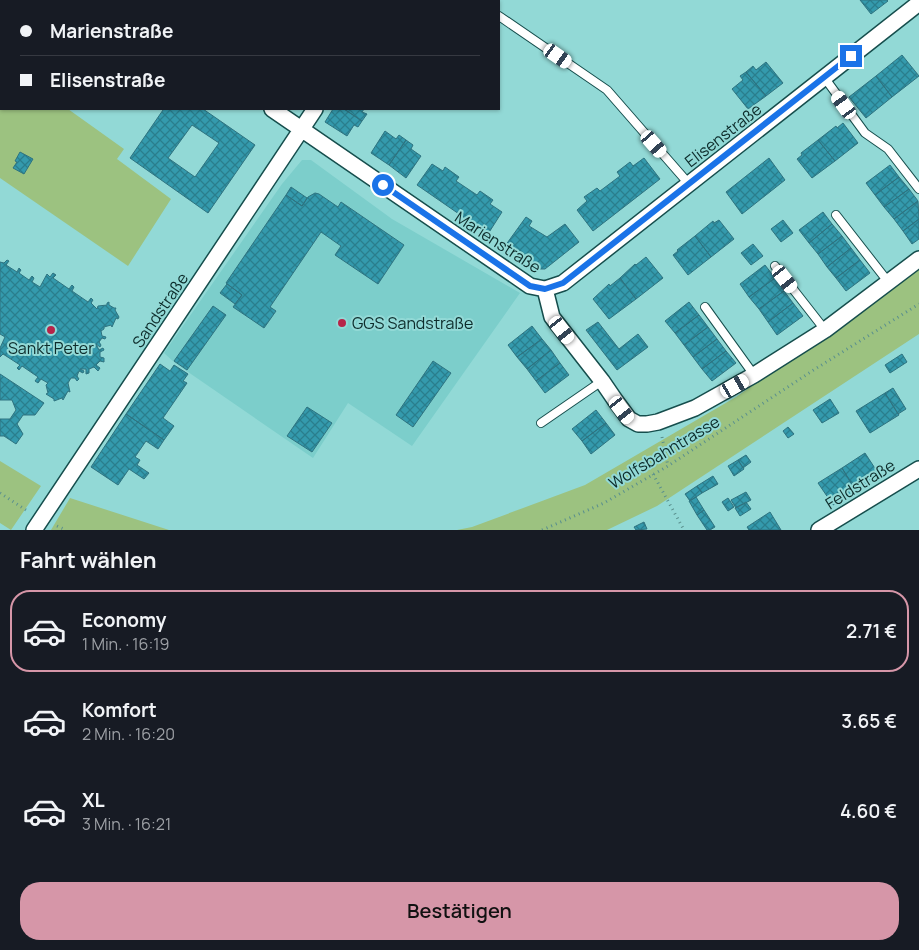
<!DOCTYPE html>
<html lang="de">
<meta charset="utf-8">
<style>
:root{--surface:#171b24;--page:#242831;--text:#f1f3f6;--muted:#9ea1a6;--line:#363941;--accent:#d696a8}
body{margin:0;font-family:Manrope,sans-serif;background:var(--page);color:var(--text);height:100vh;display:flex;flex-direction:column;font-size:19px;white-space:nowrap}
*{box-sizing:border-box;margin:0}
p{font-size:16px;color:var(--muted)}
.icon{flex:none;width:28px;height:28px;fill:none;stroke:currentColor;stroke-width:2;stroke-linecap:round;stroke-linejoin:round}
.map{position:relative;height:530px;overflow:hidden}
.drawer{display:flex;flex-direction:column;background:var(--surface);flex:1}
.drawer>*{flex:none}
.banner{position:absolute;left:0px;top:0px;width:500px;height:110px;box-shadow:0 1px 4px #0004;display:grid;align-content:center;height:110px;padding:0 20px;background:var(--surface)}
.end{position:absolute;width:22px;height:22px;margin:-11px;border:6px solid #1a73e8;background:#fff;box-shadow:0 0 0 2px #fff}
.from{border-radius:50%}
.car{position:absolute;width:15px;height:30px;margin:-15px -8px;border-radius:6px;box-shadow:0 0 4px 1px #0007;background:linear-gradient(#fff 24%,#345 0 40%,#fff 0 76%,#345 0 86%,#fff 0)}
.banner b{display:flex;align-items:center;gap:18px;height:48px;font-size:19px}
.banner b+b{border-top:1px solid var(--line)}
.banner i{width:12px;height:12px;background:var(--text)}
ul{padding:0;list-style:none}
li{display:flex;align-items:center;gap:15px;height:82px;margin:0 10px 8px;padding:0 10px;border:2px solid transparent;border-radius:20px}
li div{flex:1}
li b{display:block;font-size:19px}
li em{font-style:normal;font-weight:600}
li.active{border-color:var(--accent)}
li>.icon{width:45px;height:45px;stroke-width:1.5}
h2{padding:0 20px;font-size:22px;line-height:60px}
.action{display:flex;gap:10px;margin-top:auto;padding:10px 20px}
.action a{flex:1;height:58px;border-radius:20px;background:var(--accent);color:#111;font-size:20px;font-weight:600;line-height:58px;text-align:center}
.map>svg:first-child{display:block}
</style>
<div class="map">
<svg width="919" height="530" viewBox="0 0 919 530">
<defs>
<pattern id="building-cross-hatch" width="8" height="8" patternUnits="userSpaceOnUse" patternTransform="scale(1.25)"><rect width="8" height="8" fill="#349aad"/><path d="M0 0l8 8M0 8l8-8" fill="none" stroke="#2a7e8d"/></pattern>
</defs>
<rect width="100%" height="100%" fill="#92d9d6"/>
<path fill="#7ccecb" d="M 302,160 L 311,160 L 392,219 L 520,293 L 412,446 L 348,403 L 313,458 L 175,363 L 164,353 L 282,184 Z"/>
<path fill="#9cc280" d="M 0,60 L 1,109 L 68,109 L 124,149 L 117,159 L 171,199 L 128,266 L 0,178 Z
M 919,269 L 919,334 L 657,506 L 607,530 L 457,530 L 472,527 L 585,485 L 736,397 Z
M 0,461 L 41,486 L 11,530 L 0,523 Z
M 70,498 L 169,530 L 51,530 Z"/>
<path fill="url(#building-cross-hatch)" stroke="#2e7380" fill-rule="evenodd" d="M 14,0 L 75,0 L 13,1 Z
M 860,0 L 887,0 L 888,1 L 871,14 Z
M 902,55 L 919,76 L 892,97 L 876,76 Z
M 766,62 L 783,83 L 766,96 L 746,72 L 753,66 L 756,70 Z
M 746,72 L 766,96 L 748,109 L 732,89 L 743,80 L 740,76 Z
M 876,76 L 892,97 L 866,118 L 849,97 Z
M 162,109 L 203,109 L 255,145 L 208,213 L 130,158 L 163,110 ZM 192,125 L 219,143 L 195,177 L 168,158 Z
M 333,109 L 344,109 L 362,121 L 358,127 L 354,125 L 347,136 L 325,122 Z
M 344,109 L 364,109 L 362,112 L 367,114 L 362,121 Z
M 843,123 L 858,143 L 835,161 L 818,140 L 836,126 L 837,128 Z
M 385,131 L 396,139 L 399,135 L 406,140 L 389,165 L 371,153 Z
M 406,140 L 413,145 L 411,149 L 421,156 L 406,178 L 389,165 Z
M 818,140 L 835,161 L 812,178 L 797,159 L 802,155 L 801,153 Z
M 20,152 L 33,159 L 24,174 L 13,168 L 17,162 L 15,161 Z
M 644,158 L 660,179 L 593,231 L 577,210 L 587,201 L 584,197 L 597,188 L 600,191 L 620,176 L 617,172 L 630,162 L 633,166 Z
M 769,158 L 785,180 L 742,214 L 726,192 Z
M 432,164 L 443,171 L 445,167 L 459,177 L 456,181 L 477,195 L 480,191 L 493,200 L 490,204 L 502,212 L 488,234 L 417,185 Z
M 890,165 L 899,177 L 875,195 L 866,183 Z
M 899,177 L 909,189 L 884,207 L 875,195 Z
M 291,187 L 307,198 L 302,206 L 286,195 Z
M 909,189 L 918,201 L 894,219 L 884,207 Z
M 315,193 L 319,194 L 338,207 L 341,202 L 404,245 L 378,284 L 335,255 L 341,246 L 321,232 L 270,307 L 276,311 L 264,328 L 233,307 L 242,295 L 226,283 L 286,195 L 302,206 L 308,197 Z
M 918,201 L 919,219 L 903,231 L 894,219 Z
M 823,212 L 832,224 L 809,243 L 799,230 Z
M 526,217 L 532,221 L 529,226 L 547,237 L 565,224 L 579,242 L 545,269 L 538,269 L 505,246 Z
M 919,219 L 919,239 L 912,244 L 903,231 Z
M 719,220 L 734,239 L 711,257 L 695,236 L 713,221 L 714,223 Z
M 783,220 L 793,233 L 781,242 L 771,229 Z
M 832,224 L 842,236 L 818,254 L 809,243 Z
M 695,236 L 711,257 L 688,275 L 673,255 L 678,251 L 677,250 Z
M 842,236 L 851,248 L 827,267 L 818,254 Z
M 753,244 L 763,256 L 751,265 L 741,253 Z
M 851,248 L 860,260 L 836,278 L 827,267 Z
M 646,257 L 663,278 L 636,299 L 620,278 L 635,264 L 636,265 Z
M 7,260 L 9,261 L 6,265 L 17,272 L 19,268 L 21,270 L 19,273 L 29,280 L 32,276 L 34,278 L 32,282 L 40,287 L 47,274 L 50,277 L 53,273 L 56,275 L 53,278 L 69,289 L 72,285 L 74,287 L 72,291 L 88,302 L 91,298 L 93,300 L 91,303 L 97,309 L 98,306 L 107,305 L 107,303 L 109,302 L 109,305 L 114,308 L 116,308 L 115,310 L 119,317 L 118,319 L 116,318 L 112,327 L 111,325 L 104,327 L 104,329 L 101,331 L 102,336 L 106,337 L 105,339 L 102,338 L 99,342 L 101,345 L 100,347 L 96,344 L 99,350 L 103,348 L 104,350 L 100,352 L 100,357 L 104,358 L 104,362 L 100,361 L 96,365 L 100,368 L 98,371 L 94,367 L 89,369 L 89,373 L 86,374 L 86,369 L 80,369 L 84,371 L 83,373 L 79,371 L 77,376 L 79,379 L 77,381 L 75,378 L 71,378 L 68,383 L 70,392 L 68,391 L 63,400 L 62,398 L 54,401 L 54,399 L 46,394 L 48,393 L 46,385 L 48,383 L 41,379 L 38,383 L 35,381 L 38,377 L 22,366 L 19,370 L 17,368 L 20,365 L 3,354 L 0,357 L 0,348 L 5,337 L 0,334 L 0,262 L 4,263 Z
M 860,260 L 870,273 L 846,291 L 836,278 Z
M 765,265 L 775,278 L 749,297 L 740,284 Z
M 620,278 L 636,299 L 609,319 L 593,299 L 609,284 L 610,286 Z
M 775,278 L 784,291 L 759,309 L 749,297 Z
M 227,284 L 242,295 L 235,304 L 220,293 Z
M 784,291 L 793,303 L 768,322 L 759,309 Z
M 689,302 L 699,315 L 675,333 L 665,321 Z
M 793,303 L 803,316 L 777,335 L 768,322 Z
M 213,306 L 226,315 L 187,370 L 174,361 Z
M 699,315 L 708,327 L 684,345 L 675,333 Z
M 598,322 L 619,349 L 638,334 L 648,347 L 617,370 L 586,330 Z
M 532,326 L 542,339 L 517,357 L 508,345 Z
M 708,327 L 717,339 L 693,357 L 684,345 Z
M 542,339 L 551,350 L 527,369 L 517,357 Z
M 717,339 L 726,351 L 702,369 L 693,357 Z
M 551,350 L 560,363 L 536,381 L 527,369 Z
M 726,351 L 736,363 L 712,381 L 702,369 Z
M 902,354 L 907,362 L 890,373 L 885,365 Z
M 433,361 L 451,373 L 413,427 L 396,415 Z
M 560,363 L 569,375 L 545,393 L 536,381 Z
M 160,364 L 170,371 L 174,365 L 188,374 L 183,381 L 187,383 L 163,418 L 174,426 L 164,440 L 126,414 Z
M 0,374 L 44,403 L 35,415 L 23,415 L 17,424 L 23,434 L 16,444 L 4,436 L 0,436 L 0,419 L 10,419 L 16,410 L 12,400 L 0,400 Z
M 893,388 L 906,409 L 898,414 L 885,393 Z
M 885,393 L 899,415 L 870,433 L 856,411 Z
M 830,399 L 839,413 L 822,423 L 813,410 Z
M 307,407 L 332,423 L 312,452 L 287,436 Z
M 596,410 L 606,423 L 582,441 L 572,429 Z
M 126,414 L 164,440 L 158,449 L 146,441 L 135,457 L 140,460 L 137,465 L 149,473 L 144,479 L 129,469 L 118,485 L 91,467 Z
M 606,423 L 615,435 L 591,454 L 582,441 Z
M 788,427 L 794,434 L 788,438 L 783,431 Z
M 865,453 L 880,476 L 856,491 L 842,468 Z
M 746,455 L 751,462 L 743,468 L 738,460 Z
M 738,460 L 744,469 L 734,476 L 728,466 Z
M 842,468 L 856,491 L 833,505 L 818,483 Z
M 713,476 L 718,484 L 702,493 L 697,486 Z
M 697,486 L 702,493 L 690,501 L 685,494 Z
M 746,492 L 751,500 L 736,508 L 731,500 Z
M 696,497 L 704,510 L 697,515 L 689,501 Z
M 728,498 L 734,507 L 728,511 L 722,502 Z
M 746,502 L 751,509 L 740,516 L 735,508 Z
M 704,510 L 715,527 L 710,530 L 707,530 L 697,515 Z
M 770,512 L 781,530 L 749,530 L 747,527 Z
M 644,522 L 647,529 L 636,530 L 634,527 Z"/>
<g fill="none" stroke-linecap="round" stroke-linejoin="round">
<defs>
<path id="service" d="M 475,0 L 477,1
M 499,16 L 607,90 L 689,184
M 824,77 L 865,133 L 888,149 L 919,189
M 836,215 L 889,283
M 775,266 L 825,330
M 705,307 L 754,375
M 541,423 L 602,381"/>
<path id="minor" d="M 110,0 L 112,1
M 386,1 L 387,0
M 272,109 L 530,286 L 545,289 L 563,283 L 919,3
M 545,289 L 552,317 L 602,381 L 615,400 L 629,419 L 638,424 L 647,424 L 658,422 L 695,408 L 754,375 L 825,330 L 919,259
M 34,530 L 315,109
M 819,530 L 919,469"/>
</defs>
<use href="#service" stroke="#164e4d" stroke-width="10"/>
<use href="#minor" stroke="#164e4d" stroke-width="18"/>
<path stroke="#598f8d" stroke-width="3" stroke-dasharray="1 4" stroke-linecap="butt" d="M 662,437 L 668,466
M 653,474 L 684,530
M 0,493 L 29,512
M 57,526 L 66,530
M 542,530 L 604,503 L 668,466 L 812,371 L 919,304"/>
<use href="#service" stroke="#fff" stroke-width="8"/>
<use href="#minor" stroke="#fff" stroke-width="15"/>
</g>
<g fill="none" stroke-linecap="round" stroke-linejoin="round">
<path stroke="#1a73e8" stroke-width="6" d="M 383,185 L 530,286 L 545,289 L 563,283 L 851,56"/>
</g>
<g fill="#b62449" stroke="#92d9d6" stroke-width="2">
<circle cx="342" cy="323" r="5"/>
<circle cx="51" cy="330" r="5"/>
</g>
<g text-anchor="middle" stroke-width="4" stroke-linejoin="round" paint-order="stroke">
<g font-size="16" fill="#0d2c2b" stroke="#92d9d6">
<text transform="translate(723 135) rotate(-38)" y="6">Elisenstraße</text>
<text transform="translate(498 242) rotate(33)" y="6">Marienstraße</text>
<text transform="translate(160 310) rotate(-56)" y="6">Sandstraße</text>
<text transform="translate(664 452) rotate(-31)" y="6">Wolfsbahntrasse</text>
<text transform="translate(860 484) rotate(-32)" y="6">Feldstraße</text>
</g>
<g font-size="16" fill="#0d2c2b" stroke="#92d9d6" text-anchor="start">
<text x="352" y="329">GGS Sandstraße</text>
<text x="51" y="354" text-anchor="middle">Sankt Peter</text>
</g>
</g>
</svg>
<i class="end from" style="left:383px;top:185px"></i>
<i class="end" style="left:851px;top:56px"></i>
<i class="car" style="left:558px;top:56px;rotate:125deg"></i>
<i class="car" style="left:844px;top:105px;rotate:324deg"></i>
<i class="car" style="left:654px;top:144px;rotate:139deg"></i>
<i class="car" style="left:785px;top:279px;rotate:142deg"></i>
<i class="car" style="left:562px;top:330px;rotate:142deg"></i>
<i class="car" style="left:735px;top:386px;rotate:60deg"></i>
<i class="car" style="left:622px;top:410px;rotate:143deg"></i>
<div class="banner">
<b><i class="from"></i>Marienstraße</b>
<b><i></i>Elisenstraße</b>
</div>
</div>
<section class="drawer">
<h2>Fahrt wählen</h2>
<ul>
<li class="active"><svg class="icon" aria-label="car" viewBox="0 0 24 24"><path d="M5 17H2v-5l4-1 3-4h7l3 4 3 1v5h-3M9 17h6M6 11h13"/><circle cx="7" cy="17" r="2"/><circle cx="17" cy="17" r="2"/></svg><div><b>Economy</b><p>1 Min. · 16:19</p></div><em>2.71 €</em></li>
<li><svg class="icon" aria-label="car" viewBox="0 0 24 24"><path d="M5 17H2v-5l4-1 3-4h7l3 4 3 1v5h-3M9 17h6M6 11h13"/><circle cx="7" cy="17" r="2"/><circle cx="17" cy="17" r="2"/></svg><div><b>Komfort</b><p>2 Min. · 16:20</p></div><em>3.65 €</em></li>
<li><svg class="icon" aria-label="car" viewBox="0 0 24 24"><path d="M5 17H2v-5l4-1 3-4h7l3 4 3 1v5h-3M9 17h6M6 11h13"/><circle cx="7" cy="17" r="2"/><circle cx="17" cy="17" r="2"/></svg><div><b>XL</b><p>3 Min. · 16:21</p></div><em>4.60 €</em></li>
</ul>
<div class="action"><a>Bestätigen</a></div>
</section>
